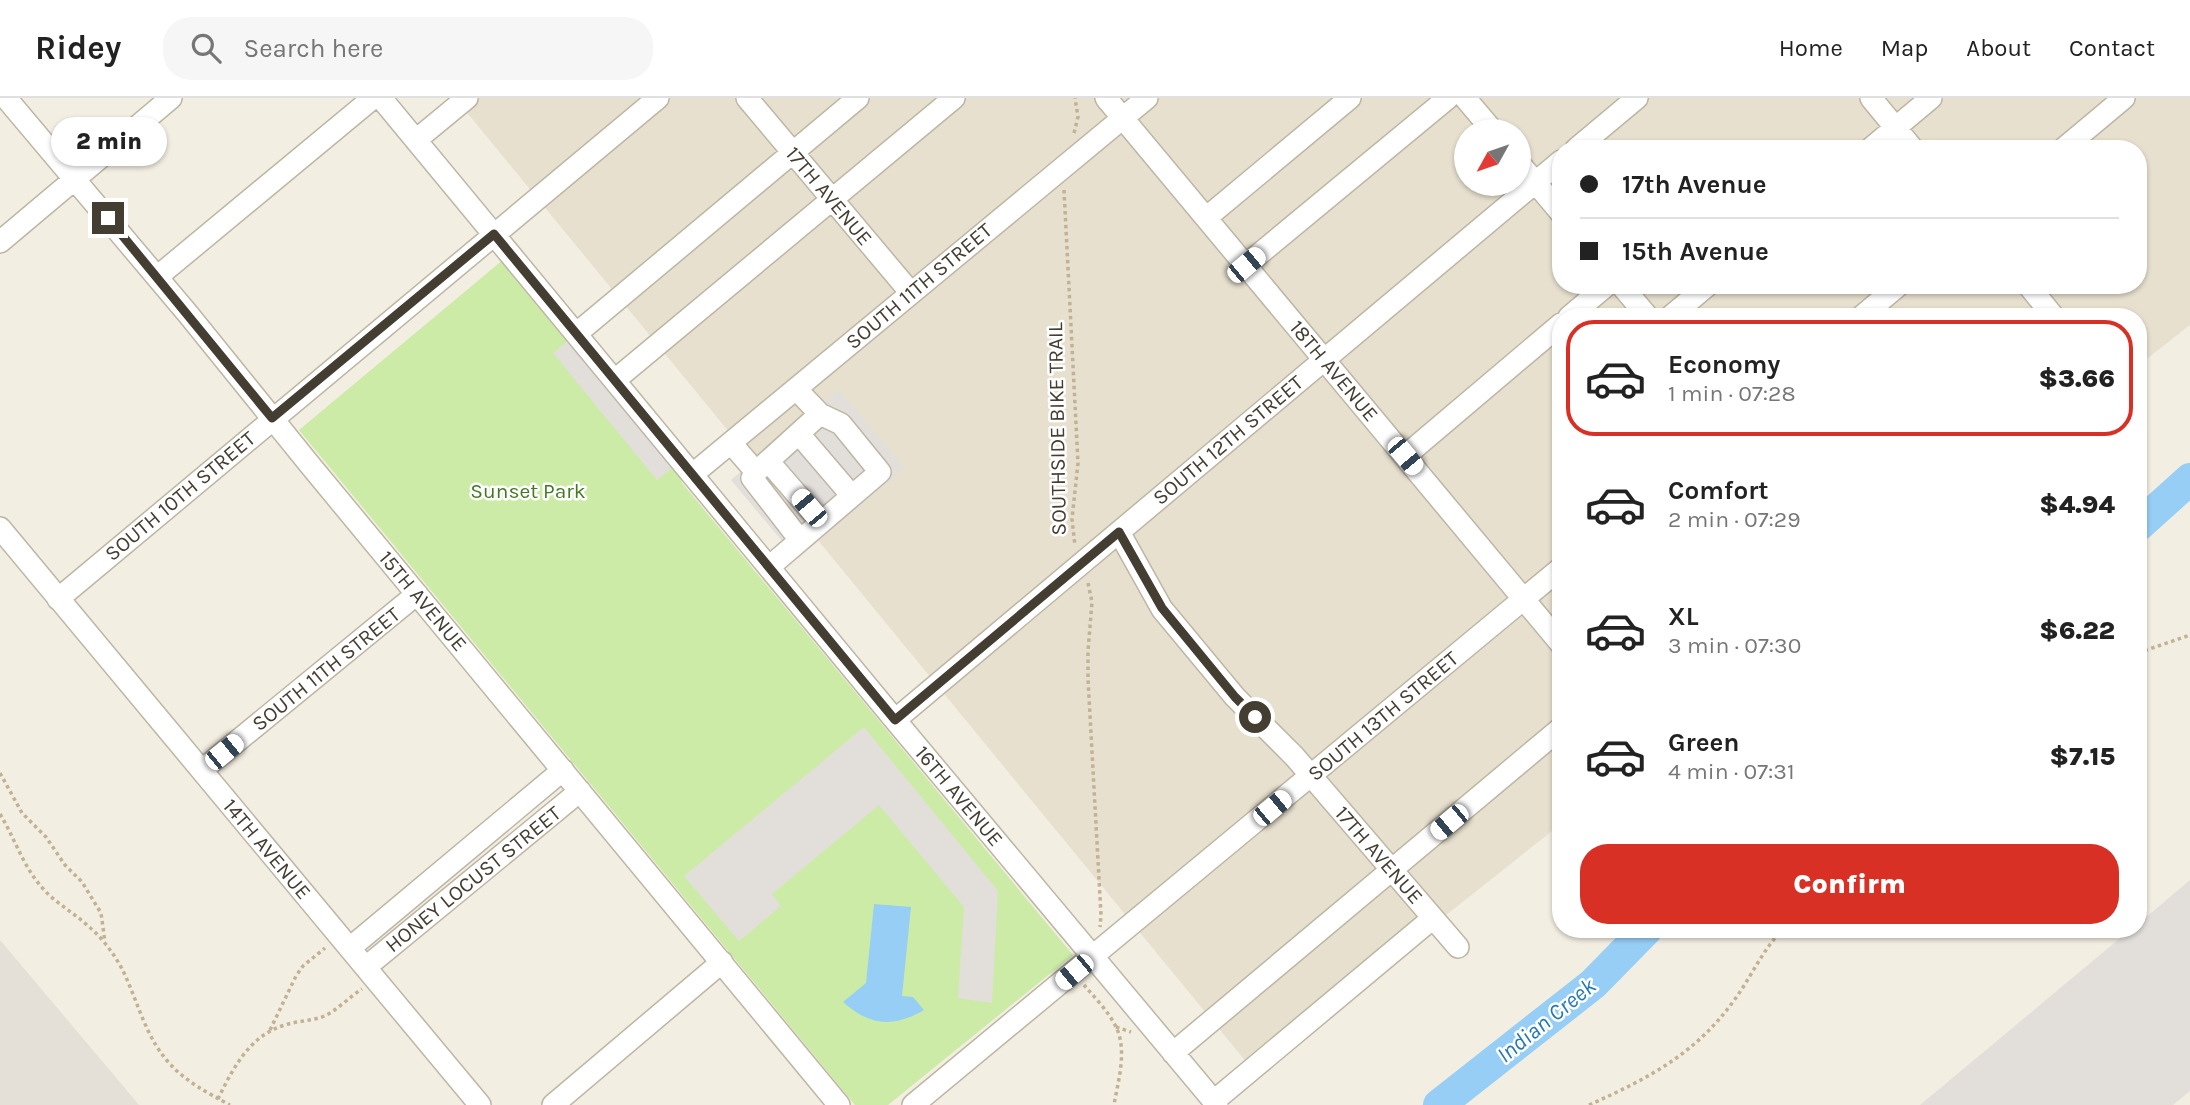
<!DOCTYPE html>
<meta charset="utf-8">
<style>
:root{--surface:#fff;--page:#f6f6f6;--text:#222;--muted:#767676;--line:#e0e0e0;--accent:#d93025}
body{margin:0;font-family:Karla,sans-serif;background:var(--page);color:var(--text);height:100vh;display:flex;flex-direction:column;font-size:26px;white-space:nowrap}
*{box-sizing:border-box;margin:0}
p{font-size:23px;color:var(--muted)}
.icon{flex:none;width:38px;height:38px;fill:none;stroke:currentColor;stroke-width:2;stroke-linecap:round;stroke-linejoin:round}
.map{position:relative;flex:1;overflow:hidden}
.sheet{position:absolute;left:1552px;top:210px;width:595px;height:630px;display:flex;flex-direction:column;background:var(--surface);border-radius:28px;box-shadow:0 2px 5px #0004}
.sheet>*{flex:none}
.guide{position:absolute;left:1552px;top:42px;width:595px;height:154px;border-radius:28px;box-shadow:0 2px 5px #0004;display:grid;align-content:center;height:154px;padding:0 28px;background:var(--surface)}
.needle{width:46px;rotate:230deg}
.fabs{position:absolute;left:1454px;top:21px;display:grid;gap:14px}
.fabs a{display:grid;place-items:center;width:77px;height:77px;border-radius:50%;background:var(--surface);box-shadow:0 2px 5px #0004;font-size:35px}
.end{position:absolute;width:32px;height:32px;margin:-16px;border:9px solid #443d32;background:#fff;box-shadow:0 0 0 4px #fff}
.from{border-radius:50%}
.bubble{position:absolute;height:49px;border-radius:24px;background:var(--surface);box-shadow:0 2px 5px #0004;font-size:23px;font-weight:800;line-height:49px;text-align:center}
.car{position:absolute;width:21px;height:42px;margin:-21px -10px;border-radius:9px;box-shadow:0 0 5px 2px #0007;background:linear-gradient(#fff 24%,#345 0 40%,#fff 0 76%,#345 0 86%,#fff 0)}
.guide b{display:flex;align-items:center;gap:24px;height:66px;font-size:26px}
.guide b+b{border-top:2px solid var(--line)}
.guide i{width:18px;height:18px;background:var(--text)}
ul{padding:12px 0 0;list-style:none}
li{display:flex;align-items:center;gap:21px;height:116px;margin:0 14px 10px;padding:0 14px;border:4px solid transparent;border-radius:28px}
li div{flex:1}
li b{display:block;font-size:26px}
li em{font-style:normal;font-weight:800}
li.active{border-color:var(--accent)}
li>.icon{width:63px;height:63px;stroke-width:1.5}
.action{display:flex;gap:14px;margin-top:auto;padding:14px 28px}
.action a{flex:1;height:80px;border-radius:28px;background:var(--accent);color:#fff;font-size:28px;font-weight:800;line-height:80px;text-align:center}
header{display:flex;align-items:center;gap:42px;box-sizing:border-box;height:98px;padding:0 35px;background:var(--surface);border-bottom:2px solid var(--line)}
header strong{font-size:33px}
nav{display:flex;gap:38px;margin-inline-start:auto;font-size:24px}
.search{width:490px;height:63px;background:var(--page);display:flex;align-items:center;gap:18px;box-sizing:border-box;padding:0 24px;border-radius:28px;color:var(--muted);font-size:26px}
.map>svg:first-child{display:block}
</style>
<header>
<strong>Ridey</strong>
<div class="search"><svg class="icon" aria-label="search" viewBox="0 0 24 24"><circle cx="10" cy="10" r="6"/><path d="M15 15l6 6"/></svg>Search here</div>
<nav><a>Home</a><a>Map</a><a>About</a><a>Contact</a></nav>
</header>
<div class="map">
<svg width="2190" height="1007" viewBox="0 0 2190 1007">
<rect width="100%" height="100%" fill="#f3eee2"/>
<path fill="#e7e0cf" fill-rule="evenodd" d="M 455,0 L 2190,0 L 2190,227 L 2139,267 L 2138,219 L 1561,219 L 1561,726 L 1252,971 ZM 1466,33 L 1519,33 L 1519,86 L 1466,86 ZM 1561,51 L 2138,51 L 2138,187 L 1561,187 Z"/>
<path fill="#e4dfd7" d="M 0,842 L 139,1007 L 0,1007 Z"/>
<path fill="#cbeba6" d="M 510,156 L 680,363 L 682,385 L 1073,857 L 888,1007 L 855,1007 L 299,332 Z"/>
<path fill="#e2dfdb" d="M 576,236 L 681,363 L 657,382 L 553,255 Z
M 839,292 L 905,370 L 797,461 L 731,382 Z
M 864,629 L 998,793 L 992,905 L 958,900 L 964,809 L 879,707 L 772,796 L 781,808 L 739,843 L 684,778 Z
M 2190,782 L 2190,993 L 2173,1007 L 1920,1007 L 2131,831 L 2138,831 L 2139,825 Z"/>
<path fill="#97cef6" d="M 874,806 L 911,809 L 902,898 L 913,899 L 924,912 C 893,930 870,928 843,904 L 866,885 Z"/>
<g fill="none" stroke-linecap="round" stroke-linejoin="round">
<path stroke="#97cef6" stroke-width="32" d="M 2138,428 L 2190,381
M 1439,1007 L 1593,886 L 1647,831"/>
<defs>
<path id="minor" d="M 6,0 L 188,216 L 310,367 L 839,1007
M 381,0 L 895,622 L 1217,1007
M 747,0 L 911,195
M 1106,0 L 1561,546
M 1465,0 L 1493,33
M 1871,0 L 1913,51
M 416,42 L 467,0
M 1576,51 L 1637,0
M 1870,51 L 1931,0
M 2063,51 L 2124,0
M 1519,65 L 1561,115
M 1206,120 L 1350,0
M 0,144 L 171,0
M 1246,167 L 1448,0
M 157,179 L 373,0
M 1621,187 L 1648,219
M 2028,187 L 2054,219
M 1569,219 L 1607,187
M 1670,219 L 1708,187
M 1861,219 L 1899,187
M 576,236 L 858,0
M 615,282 L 954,0
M 799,336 L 852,398
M 731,345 L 756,374 L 820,316
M 1405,358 L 1561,226
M 768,363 L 821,424
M 756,374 L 752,380 L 800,442
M 693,376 L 1147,0
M 0,430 L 480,1007
M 1119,434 L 1162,511 L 1235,599 L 1294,658 L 1458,849
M 769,469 L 880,374 L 841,326 L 820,316 L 796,291
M 58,501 L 658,0
M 895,622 L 1561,63
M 202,672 L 417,496
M 350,850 L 563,672
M 366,869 L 580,693
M 1173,955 L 1561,630
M 1214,1003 L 1433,820
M 553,1007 L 722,864
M 913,1007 L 1561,470"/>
</defs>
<use href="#minor" stroke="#beb6a4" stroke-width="24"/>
<path stroke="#c2b294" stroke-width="3.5" stroke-dasharray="3.5 3.5" stroke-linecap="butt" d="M 1074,35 L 1078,19 L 1075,0
M 1064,92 L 1078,365 L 1072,421 L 1075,448
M 1088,485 L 1092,504 L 1088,553 L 1088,581 L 1101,817 L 1100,829
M 2138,555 L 2190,537
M 0,675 L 22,715 L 46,739 L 65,767 L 82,784 L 101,815 L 105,844
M 0,716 C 14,739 22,765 39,786 C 53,804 72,813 88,828 C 97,835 106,846 113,856 C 125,873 132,894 140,914 C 161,967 181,981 230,1007
M 1084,887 C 1095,900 1110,915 1117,931 C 1127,955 1118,983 1114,1007
M 1116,929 L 1131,934
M 270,932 L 296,878 L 303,868 L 325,850
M 218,1001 C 233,970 250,937 285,927 C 297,923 310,923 322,919 C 337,913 349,899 362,891
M 1589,1007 C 1649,980 1696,956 1735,901 C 1752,878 1763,850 1784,831"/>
<use href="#minor" stroke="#fff" stroke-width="21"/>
</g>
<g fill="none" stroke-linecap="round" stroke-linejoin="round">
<path stroke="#443d32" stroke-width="9" d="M 108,120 L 272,320 L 494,136 L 895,622 L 1119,434 L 1162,510 L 1235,599 L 1255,619"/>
</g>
<g text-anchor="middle" stroke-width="5" stroke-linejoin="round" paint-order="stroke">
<g font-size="21" fill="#443d32" stroke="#fff">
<text transform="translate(829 98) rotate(50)" y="7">17TH AVENUE</text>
<text transform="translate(919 188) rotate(-40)" y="7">SOUTH 11TH STREET</text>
<text transform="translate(1334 273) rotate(50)" y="7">18TH AVENUE</text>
<text transform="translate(1057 331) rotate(-91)" y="7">SOUTHSIDE BIKE TRAIL</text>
<text transform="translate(1228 342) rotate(-40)" y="7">SOUTH 12TH STREET</text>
<text transform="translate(180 398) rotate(-40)" y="7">SOUTH 10TH STREET</text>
<text transform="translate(423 503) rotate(50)" y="7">15TH AVENUE</text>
<text transform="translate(326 571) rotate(-39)" y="7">SOUTH 11TH STREET</text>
<text transform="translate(1383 618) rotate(-40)" y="7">SOUTH 13TH STREET</text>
<text transform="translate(959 698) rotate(50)" y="7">16TH AVENUE</text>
<text transform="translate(267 751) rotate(50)" y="7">14TH AVENUE</text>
<text transform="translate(1379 757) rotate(49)" y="7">17TH AVENUE</text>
<text transform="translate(473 781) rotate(-39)" y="7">HONEY LOCUST STREET</text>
</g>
<g font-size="21" fill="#417a21" stroke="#fff">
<text x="528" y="400">Sunset Park</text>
</g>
<g font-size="23" font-style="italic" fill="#2377b8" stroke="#fff">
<text transform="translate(1546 922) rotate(-39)" y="8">Indian Creek</text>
</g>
</g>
</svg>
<div class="fabs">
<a><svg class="needle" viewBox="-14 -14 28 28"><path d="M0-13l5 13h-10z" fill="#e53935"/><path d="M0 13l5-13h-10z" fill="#767676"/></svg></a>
</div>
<i class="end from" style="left:1255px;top:619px"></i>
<i class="end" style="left:108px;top:120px"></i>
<div class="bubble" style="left:51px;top:19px;width:116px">2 min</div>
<i class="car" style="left:1246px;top:167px;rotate:50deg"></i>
<i class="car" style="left:1405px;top:358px;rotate:140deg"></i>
<i class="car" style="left:809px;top:410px;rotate:320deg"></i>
<i class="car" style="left:224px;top:654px;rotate:51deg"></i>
<i class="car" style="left:1272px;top:710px;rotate:50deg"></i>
<i class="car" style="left:1449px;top:724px;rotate:230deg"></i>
<i class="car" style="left:1074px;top:874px;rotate:230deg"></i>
<div class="guide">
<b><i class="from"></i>17th Avenue</b>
<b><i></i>15th Avenue</b>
</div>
<section class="sheet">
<ul>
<li class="active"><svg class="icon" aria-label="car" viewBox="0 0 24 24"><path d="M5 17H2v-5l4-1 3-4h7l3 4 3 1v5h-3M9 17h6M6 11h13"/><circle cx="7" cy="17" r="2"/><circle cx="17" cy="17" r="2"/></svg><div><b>Economy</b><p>1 min · 07:28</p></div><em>$3.66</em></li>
<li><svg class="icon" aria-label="car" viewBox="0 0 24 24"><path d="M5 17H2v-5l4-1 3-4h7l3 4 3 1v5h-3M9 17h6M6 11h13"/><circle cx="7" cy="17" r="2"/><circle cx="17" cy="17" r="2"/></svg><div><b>Comfort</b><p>2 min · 07:29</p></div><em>$4.94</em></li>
<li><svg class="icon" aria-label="car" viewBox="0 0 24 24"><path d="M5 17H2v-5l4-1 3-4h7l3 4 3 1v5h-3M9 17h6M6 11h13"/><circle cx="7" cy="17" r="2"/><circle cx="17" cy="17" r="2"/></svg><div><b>XL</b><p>3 min · 07:30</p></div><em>$6.22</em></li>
<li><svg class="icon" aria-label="car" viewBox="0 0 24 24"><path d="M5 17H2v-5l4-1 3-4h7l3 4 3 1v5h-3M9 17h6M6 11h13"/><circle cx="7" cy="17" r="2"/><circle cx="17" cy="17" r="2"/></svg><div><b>Green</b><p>4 min · 07:31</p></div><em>$7.15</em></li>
</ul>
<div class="action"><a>Confirm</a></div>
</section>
</div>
